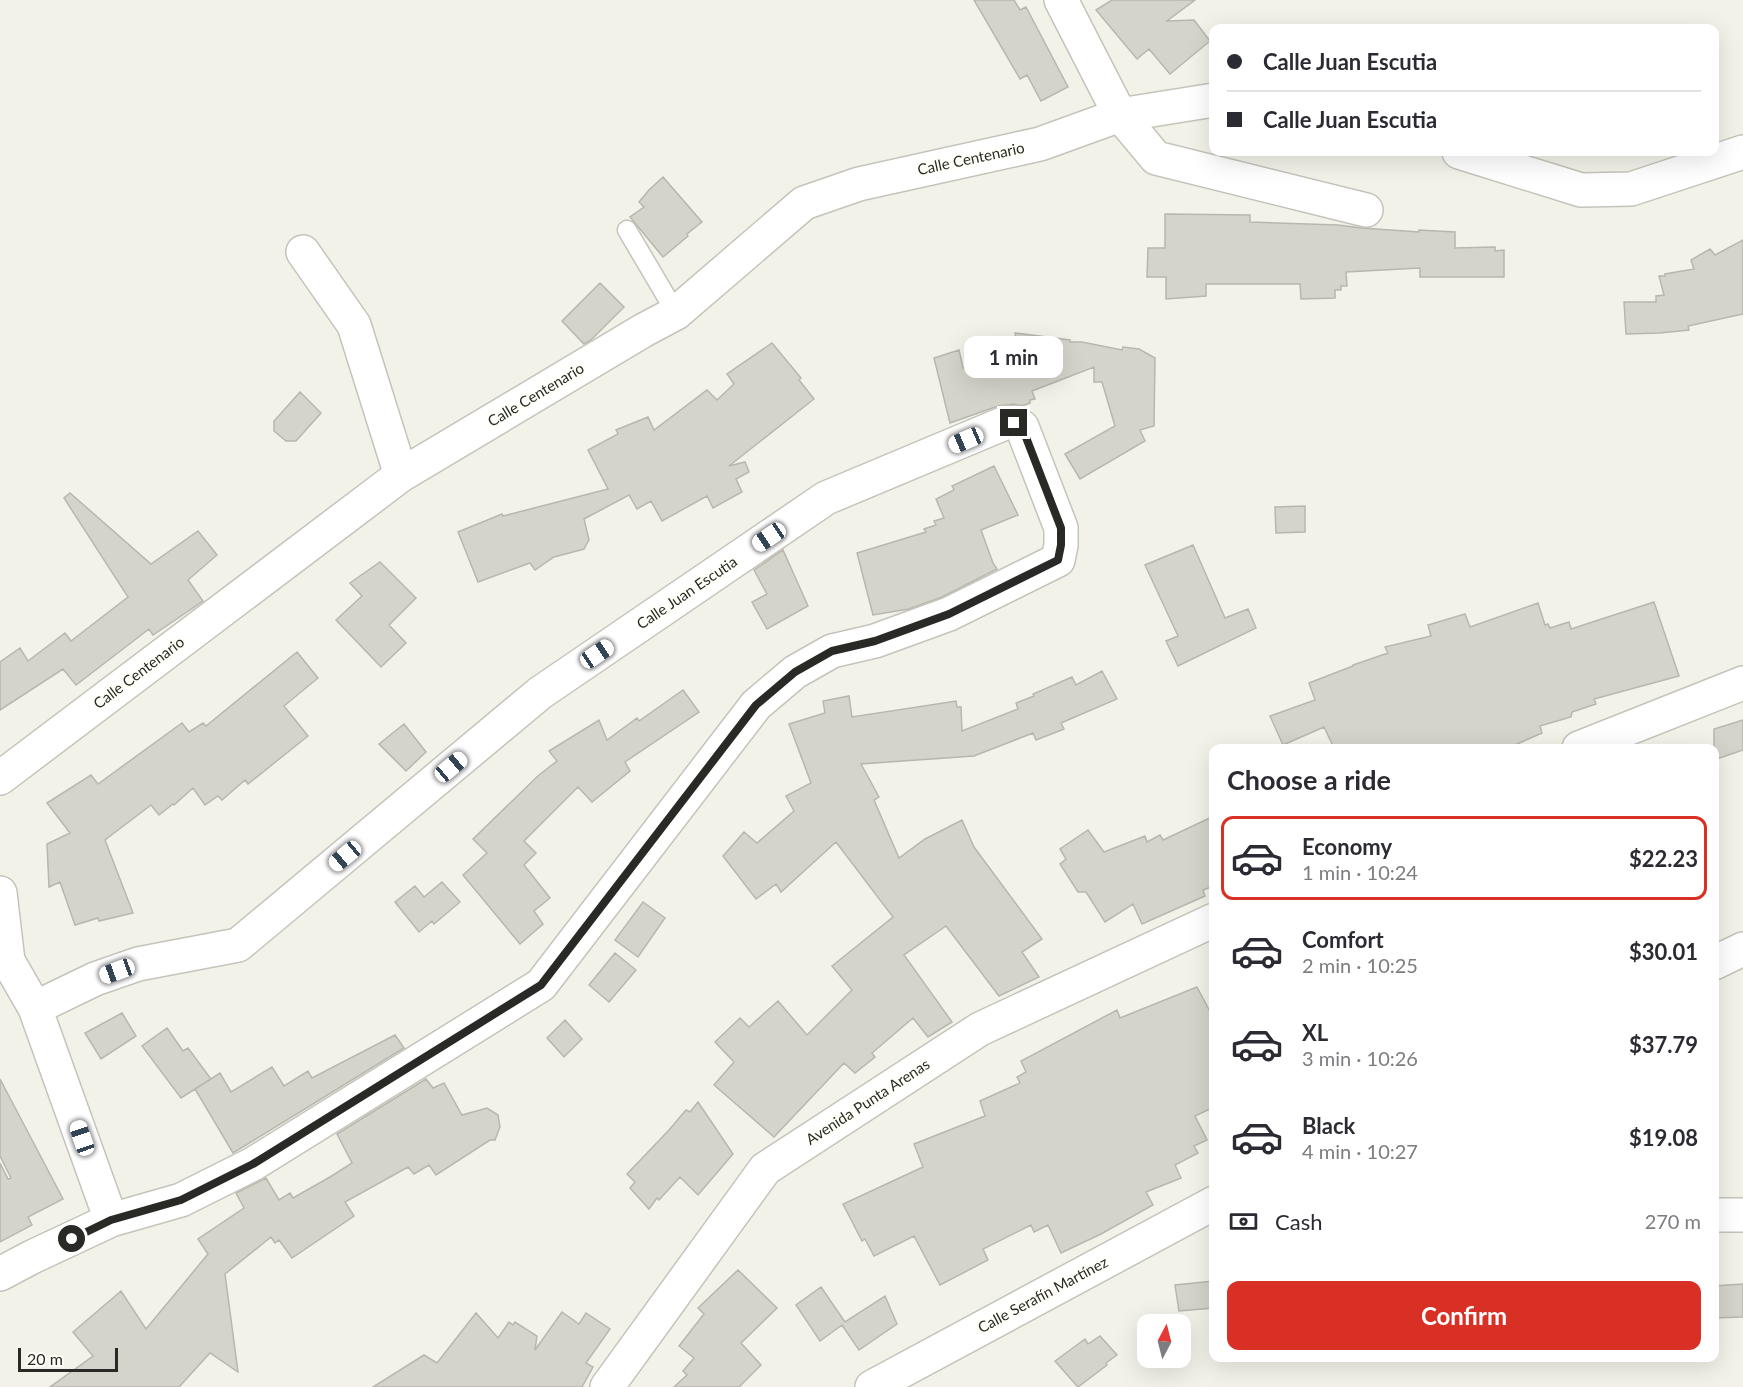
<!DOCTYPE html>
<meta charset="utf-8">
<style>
:root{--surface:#fff;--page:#f7f7f7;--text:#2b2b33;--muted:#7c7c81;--line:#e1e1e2;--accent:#d93025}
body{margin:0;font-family:Lato,sans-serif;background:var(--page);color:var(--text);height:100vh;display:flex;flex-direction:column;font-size:22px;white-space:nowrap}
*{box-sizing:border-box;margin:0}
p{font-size:20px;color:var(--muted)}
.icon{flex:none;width:33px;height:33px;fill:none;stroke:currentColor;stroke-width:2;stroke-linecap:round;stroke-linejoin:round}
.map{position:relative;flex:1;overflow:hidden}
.panel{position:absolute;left:1209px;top:744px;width:510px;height:618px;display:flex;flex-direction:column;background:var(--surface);border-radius:12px;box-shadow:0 6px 24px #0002}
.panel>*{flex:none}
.banner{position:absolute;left:1209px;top:24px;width:510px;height:132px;border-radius:12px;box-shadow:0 6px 24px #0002;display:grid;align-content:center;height:132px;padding:0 18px;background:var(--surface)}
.needle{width:39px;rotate:7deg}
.buttons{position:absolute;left:1137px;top:1314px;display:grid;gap:12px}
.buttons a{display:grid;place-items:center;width:54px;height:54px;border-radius:12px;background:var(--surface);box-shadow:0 6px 24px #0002;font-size:30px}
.scale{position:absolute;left:18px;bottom:15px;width:100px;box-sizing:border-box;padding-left:6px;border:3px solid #292926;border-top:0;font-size:16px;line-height:21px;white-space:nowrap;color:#292926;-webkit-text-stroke:4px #fffff8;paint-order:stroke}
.end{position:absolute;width:27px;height:27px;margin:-14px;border:8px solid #292926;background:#fff;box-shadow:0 0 0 3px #fff}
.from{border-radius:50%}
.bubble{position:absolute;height:42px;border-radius:12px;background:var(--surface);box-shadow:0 6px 24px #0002;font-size:20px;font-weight:700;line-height:42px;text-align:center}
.car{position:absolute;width:18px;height:36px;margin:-18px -9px;border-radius:8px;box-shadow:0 0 4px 2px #0007;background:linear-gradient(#fff 24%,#345 0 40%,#fff 0 76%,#345 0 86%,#fff 0)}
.banner b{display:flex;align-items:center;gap:21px;height:57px;font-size:22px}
.banner b+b{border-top:2px solid var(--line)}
.banner i{width:15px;height:15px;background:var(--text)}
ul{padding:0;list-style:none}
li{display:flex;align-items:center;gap:18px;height:84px;margin:0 12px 9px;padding:0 6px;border:3px solid transparent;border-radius:12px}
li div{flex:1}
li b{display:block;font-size:22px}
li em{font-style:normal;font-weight:700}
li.on{border-color:var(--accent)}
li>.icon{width:54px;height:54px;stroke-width:1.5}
h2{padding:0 18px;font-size:27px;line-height:72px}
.pay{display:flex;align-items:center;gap:15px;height:66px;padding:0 18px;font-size:22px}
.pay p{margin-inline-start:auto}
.cta{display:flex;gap:12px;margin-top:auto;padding:12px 18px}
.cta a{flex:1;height:69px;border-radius:12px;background:var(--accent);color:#fff;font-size:24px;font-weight:700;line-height:69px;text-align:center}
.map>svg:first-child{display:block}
</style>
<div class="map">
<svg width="1743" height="1387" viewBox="0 0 1743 1387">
<rect width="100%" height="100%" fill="#f2f2e9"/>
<path fill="#d4d4cb" stroke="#b7b7ae" stroke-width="1.5" d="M 974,0 L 1014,0 L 1020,10 L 1026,7 L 1068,87 L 1041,101 L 1027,75 L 1020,79 Z
M 1112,0 L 1195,0 L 1167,21 L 1194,20 L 1210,41 L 1170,74 L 1149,49 L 1137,59 L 1096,10 Z
M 663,177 L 702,222 L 687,234 L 688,236 L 663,257 L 630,217 L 644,207 L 639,202 L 649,190 Z
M 1165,214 L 1250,215 L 1250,222 L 1338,225 L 1362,228 L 1419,232 L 1419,230 L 1455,232 L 1455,248 L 1495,247 L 1495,251 L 1504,250 L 1504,277 L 1420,277 L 1420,268 L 1346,272 L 1347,286 L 1341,286 L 1341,290 L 1335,290 L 1335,298 L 1301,299 L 1300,284 L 1206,284 L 1206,296 L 1166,299 L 1166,277 L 1147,277 L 1148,248 L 1165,248 Z
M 1743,240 L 1743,314 L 1688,326 L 1689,330 L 1660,333 L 1626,334 L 1624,302 L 1656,302 L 1656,296 L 1664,295 L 1659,276 L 1665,276 L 1665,274 L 1694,269 L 1691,260 L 1710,249 L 1715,255 Z
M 600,283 L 624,307 L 591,340 L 584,344 L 562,321 Z
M 1015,333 L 1070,340 L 1070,342 L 1082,342 L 1122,350 L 1123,347 L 1139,349 L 1155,358 L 1154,426 L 1140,430 L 1145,441 L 1080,479 L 1065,454 L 1115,426 L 1102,382 L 1094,382 L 1094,367 L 1032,391 L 1035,399 L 1030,400 L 1030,403 L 1022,406 L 1014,404 L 998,406 L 950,423 L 934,358 L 959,350 L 963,368 L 1018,350 Z
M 772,343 L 801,378 L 799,380 L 814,399 L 729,466 L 745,462 L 749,472 L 736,479 L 742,492 L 713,508 L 707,496 L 662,521 L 651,501 L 637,509 L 629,495 L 584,519 L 589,540 L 584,549 L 554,557 L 535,570 L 530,563 L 478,582 L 458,532 L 502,514 L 503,516 L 608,489 L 588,450 L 618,434 L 616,430 L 648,417 L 654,430 L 707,390 L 717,400 L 734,384 L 727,374 Z
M 300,392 L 321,413 L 296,441 L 286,441 L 274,431 L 274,421 Z
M 994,466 L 1018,515 L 981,530 L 993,563 L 997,569 L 942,597 L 909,609 L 873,615 L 857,553 L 926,532 L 924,529 L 936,525 L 934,521 L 944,518 L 936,499 L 954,490 L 952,486 Z
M 70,493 L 151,564 L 198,531 L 217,555 L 188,580 L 203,601 L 153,635 L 149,629 L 76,685 L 63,669 L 0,710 L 0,662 L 20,648 L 28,661 L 65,633 L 71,641 L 128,597 L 64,498 Z
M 1305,506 L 1305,532 L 1276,533 L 1275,507 Z
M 1193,545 L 1225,618 L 1248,609 L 1256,628 L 1178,666 L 1166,641 L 1178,636 L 1145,565 Z
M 783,550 L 808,606 L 767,629 L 752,602 L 767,594 L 754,570 Z
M 380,562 L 416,598 L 389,625 L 406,643 L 381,667 L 336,620 L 362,596 L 350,583 Z
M 1654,602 L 1679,676 L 1594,699 L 1596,704 L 1572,712 L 1571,717 L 1540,726 L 1542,733 L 1508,748 L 1334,748 L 1324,727 L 1283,745 L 1270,716 L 1315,700 L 1309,683 L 1353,666 L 1353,665 L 1388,653 L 1385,647 L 1431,636 L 1428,625 L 1465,614 L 1470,627 L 1538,603 L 1545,625 L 1548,624 L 1550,628 L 1569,622 L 1571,629 Z
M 297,652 L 318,678 L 284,706 L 308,736 L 248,784 L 245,780 L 222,800 L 218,796 L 205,805 L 193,788 L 174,805 L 173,804 L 159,815 L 151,805 L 105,840 L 133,913 L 99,921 L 98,918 L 75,925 L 60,882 L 49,887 L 47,844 L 70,833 L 47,803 L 91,775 L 98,784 L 182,723 L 189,732 L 203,723 L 206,726 Z
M 1102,671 L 1117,699 L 1061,723 L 1064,729 L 1036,740 L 1033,733 L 974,756 L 861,764 L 879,797 L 874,800 L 899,858 L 925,839 L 962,820 L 974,847 L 1042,939 L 1022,952 L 1039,977 L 999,996 L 946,926 L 904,955 L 952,1022 L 928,1037 L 913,1018 L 872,1053 L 875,1057 L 855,1073 L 844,1063 L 774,1137 L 714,1085 L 734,1062 L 715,1042 L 740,1018 L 749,1027 L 778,1001 L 807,1035 L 852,990 L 832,966 L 893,917 L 836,842 L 781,892 L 776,884 L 756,899 L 723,856 L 744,832 L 757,843 L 794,811 L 786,796 L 811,783 L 789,724 L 825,713 L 823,701 L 849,696 L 852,717 L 956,701 L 957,707 L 961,707 L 962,731 L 1018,709 L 1016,703 L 1034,696 L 1033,694 L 1072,677 L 1076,685 Z
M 683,690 L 699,712 L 625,762 L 630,771 L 592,802 L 578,787 L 524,841 L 536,853 L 524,865 L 550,898 L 534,911 L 543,924 L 520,944 L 463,875 L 487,853 L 473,839 L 539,775 L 557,761 L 549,751 L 599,720 L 607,740 L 637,718 L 639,721 Z
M 1743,720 L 1743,750 L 1714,760 L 1714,729 Z
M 404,724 L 426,752 L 406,771 L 379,744 Z
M 1214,816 L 1214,886 L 1203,890 L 1205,896 L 1142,924 L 1133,904 L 1105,922 L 1086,892 L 1078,892 L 1060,864 L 1066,859 L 1060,849 L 1088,830 L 1104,852 L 1145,836 L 1147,842 L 1160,835 L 1163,840 Z
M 442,882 L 460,902 L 434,924 L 432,921 L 419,932 L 395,902 L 415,886 L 424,897 Z
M 643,902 L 665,918 L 638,957 L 615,940 Z
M 615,953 L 636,970 L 609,1002 L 589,985 Z
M 1197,987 L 1214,1019 L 1214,1107 L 1195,1116 L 1207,1140 L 1194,1146 L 1198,1153 L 1175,1165 L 1181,1178 L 1146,1192 L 1153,1205 L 1101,1234 L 1061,1253 L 1048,1225 L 1034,1232 L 1031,1225 L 983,1249 L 988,1260 L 940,1285 L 914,1236 L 874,1256 L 865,1239 L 862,1241 L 843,1204 L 923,1167 L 914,1144 L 985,1116 L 980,1101 L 1020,1083 L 1017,1077 L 1026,1072 L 1021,1061 L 1117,1010 L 1120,1018 Z
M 122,1013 L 136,1036 L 101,1059 L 85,1033 Z
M 565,1020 L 582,1039 L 564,1057 L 547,1038 Z
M 167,1028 L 183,1051 L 188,1048 L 211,1079 L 181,1098 L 142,1046 Z
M 395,1035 L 404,1048 L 233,1153 L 195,1089 L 220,1073 L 231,1092 L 272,1067 L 284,1086 L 308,1071 L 312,1078 Z
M 0,1079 L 63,1199 L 28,1217 L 32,1225 L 0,1242 L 0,1163 L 8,1179 L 11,1178 L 0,1156 Z
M 426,1079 L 433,1088 L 444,1083 L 462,1115 L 487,1108 L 498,1115 L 500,1127 L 495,1140 L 490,1140 L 436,1175 L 429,1165 L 414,1174 L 408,1167 L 345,1202 L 354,1216 L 292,1258 L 279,1240 L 275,1243 L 271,1237 L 225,1274 L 238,1372 L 210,1353 L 179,1387 L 50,1387 L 93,1356 L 73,1332 L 121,1291 L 146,1329 L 208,1254 L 198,1239 L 244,1208 L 236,1193 L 266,1178 L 279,1200 L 290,1193 L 293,1198 L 330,1177 L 352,1163 L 337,1134 Z
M 698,1102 L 733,1154 L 698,1195 L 680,1177 L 659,1200 L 657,1198 L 649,1209 L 630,1188 L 635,1182 L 627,1174 L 669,1130 L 686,1110 L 690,1112 Z
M 738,1270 L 777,1308 L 741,1343 L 761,1365 L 739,1387 L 674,1387 L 687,1375 L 683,1371 L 694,1358 L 679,1346 L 704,1314 L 698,1308 Z
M 1214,1281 L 1214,1308 L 1179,1311 L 1175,1285 Z
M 1743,1284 L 1743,1317 L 1714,1318 L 1714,1286 Z
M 821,1287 L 845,1322 L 885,1296 L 897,1324 L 859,1350 L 842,1325 L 820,1341 L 796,1305 Z
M 562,1312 L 579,1324 L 586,1313 L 610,1329 L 586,1363 L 593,1367 L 582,1387 L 373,1387 L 424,1355 L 437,1363 L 476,1313 L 498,1338 L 509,1322 L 513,1325 L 515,1322 L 537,1336 L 535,1350 Z
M 1100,1336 L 1117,1355 L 1106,1363 L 1107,1365 L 1078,1387 L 1055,1361 L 1085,1339 L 1088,1344 Z"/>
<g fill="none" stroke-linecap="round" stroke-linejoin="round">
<defs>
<path id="service" d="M 627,230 L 676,313"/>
<path id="minor" d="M 1061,0 L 1120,115 L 1156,158 L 1366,210
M 1459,152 L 1581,190 L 1631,189 L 1743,152
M 303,252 L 354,325 L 401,475
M 1579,748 L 1743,683
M 0,778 L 401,475 L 644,330 L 676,313 L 804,203 L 859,184 L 1040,144 L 1120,115 L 1214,100
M 0,893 L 8,961 L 35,1008 L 111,1220
M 1714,963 L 1743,949
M 1714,1215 L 1743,1215
M 0,1274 L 32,1257 L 111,1220 L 181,1200 L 253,1164 L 541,985 L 756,705 L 795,672 L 832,651 L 875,641 L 949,614 L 1058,560 L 1061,545 L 1061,528 L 1022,427 L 1014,423 L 1005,423 L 826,498 L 540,693 L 238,945 L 138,964 L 95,979 L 35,1008
M 607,1387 L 765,1169 L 980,1029 L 1214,920
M 872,1387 L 1214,1203"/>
</defs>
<use href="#service" stroke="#c4c4bb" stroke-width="21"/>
<use href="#minor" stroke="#c4c4bb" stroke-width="36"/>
<use href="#service" stroke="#fff" stroke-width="18"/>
<use href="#minor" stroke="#fff" stroke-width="33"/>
</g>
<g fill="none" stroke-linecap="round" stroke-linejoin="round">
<path stroke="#292926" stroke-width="8" d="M 72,1239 L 111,1220 L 181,1200 L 253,1164 L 541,985 L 756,705 L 795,672 L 832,651 L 875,641 L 949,614 L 1058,560 L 1061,545 L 1061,528 L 1022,427 L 1014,423"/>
</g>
<g text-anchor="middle" stroke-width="4.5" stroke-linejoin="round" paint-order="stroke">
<g font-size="15" fill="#292926" stroke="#fffff8">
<text transform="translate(971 159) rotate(-12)" y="5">Calle Centenario</text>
<text transform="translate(536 395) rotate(-31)" y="5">Calle Centenario</text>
<text transform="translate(687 593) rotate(-34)" y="5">Calle Juan Escutia</text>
<text transform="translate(139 673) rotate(-37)" y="5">Calle Centenario</text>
<text transform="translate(868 1102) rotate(-33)" y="5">Avenida Punta Arenas</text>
<text transform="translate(1043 1295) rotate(-28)" y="5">Calle Serafín Martínez</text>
</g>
</g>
</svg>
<div class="buttons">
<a><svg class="needle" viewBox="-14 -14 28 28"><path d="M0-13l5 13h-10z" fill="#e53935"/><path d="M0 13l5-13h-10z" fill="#7c7c81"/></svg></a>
</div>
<div class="scale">20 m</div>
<i class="end from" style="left:72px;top:1239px"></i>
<i class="end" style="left:1014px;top:423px"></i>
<div class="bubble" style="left:964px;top:336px;width:99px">1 min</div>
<i class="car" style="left:966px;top:440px;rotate:247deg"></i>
<i class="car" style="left:769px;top:537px;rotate:236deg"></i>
<i class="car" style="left:597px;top:654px;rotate:56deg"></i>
<i class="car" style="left:451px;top:767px;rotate:50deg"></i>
<i class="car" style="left:345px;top:856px;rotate:230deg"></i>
<i class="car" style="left:117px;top:971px;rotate:250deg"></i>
<i class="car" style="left:82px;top:1138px;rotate:341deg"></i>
<div class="banner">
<b><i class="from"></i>Calle Juan Escutia</b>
<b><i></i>Calle Juan Escutia</b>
</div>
<section class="panel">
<h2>Choose a ride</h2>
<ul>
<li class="on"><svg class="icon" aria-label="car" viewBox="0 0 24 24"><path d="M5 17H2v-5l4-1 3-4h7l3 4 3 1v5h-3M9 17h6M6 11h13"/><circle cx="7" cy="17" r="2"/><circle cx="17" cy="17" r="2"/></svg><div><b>Economy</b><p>1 min · 10:24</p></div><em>$22.23</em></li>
<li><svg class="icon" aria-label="car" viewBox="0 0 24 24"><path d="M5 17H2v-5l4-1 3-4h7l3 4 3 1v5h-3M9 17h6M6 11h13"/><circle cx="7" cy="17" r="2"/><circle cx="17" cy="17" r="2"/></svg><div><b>Comfort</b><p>2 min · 10:25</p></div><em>$30.01</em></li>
<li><svg class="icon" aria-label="car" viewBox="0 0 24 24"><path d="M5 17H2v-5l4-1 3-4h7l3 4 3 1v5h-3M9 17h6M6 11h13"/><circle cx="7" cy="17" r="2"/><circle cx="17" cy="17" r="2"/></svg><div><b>XL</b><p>3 min · 10:26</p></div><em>$37.79</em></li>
<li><svg class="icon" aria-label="car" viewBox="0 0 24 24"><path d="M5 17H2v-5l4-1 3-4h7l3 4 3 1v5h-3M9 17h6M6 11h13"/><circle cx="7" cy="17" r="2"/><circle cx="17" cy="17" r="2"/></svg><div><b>Black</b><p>4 min · 10:27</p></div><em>$19.08</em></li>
</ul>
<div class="pay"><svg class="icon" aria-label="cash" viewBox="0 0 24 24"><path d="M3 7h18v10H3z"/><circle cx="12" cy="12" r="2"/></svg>Cash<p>270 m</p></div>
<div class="cta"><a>Confirm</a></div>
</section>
</div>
